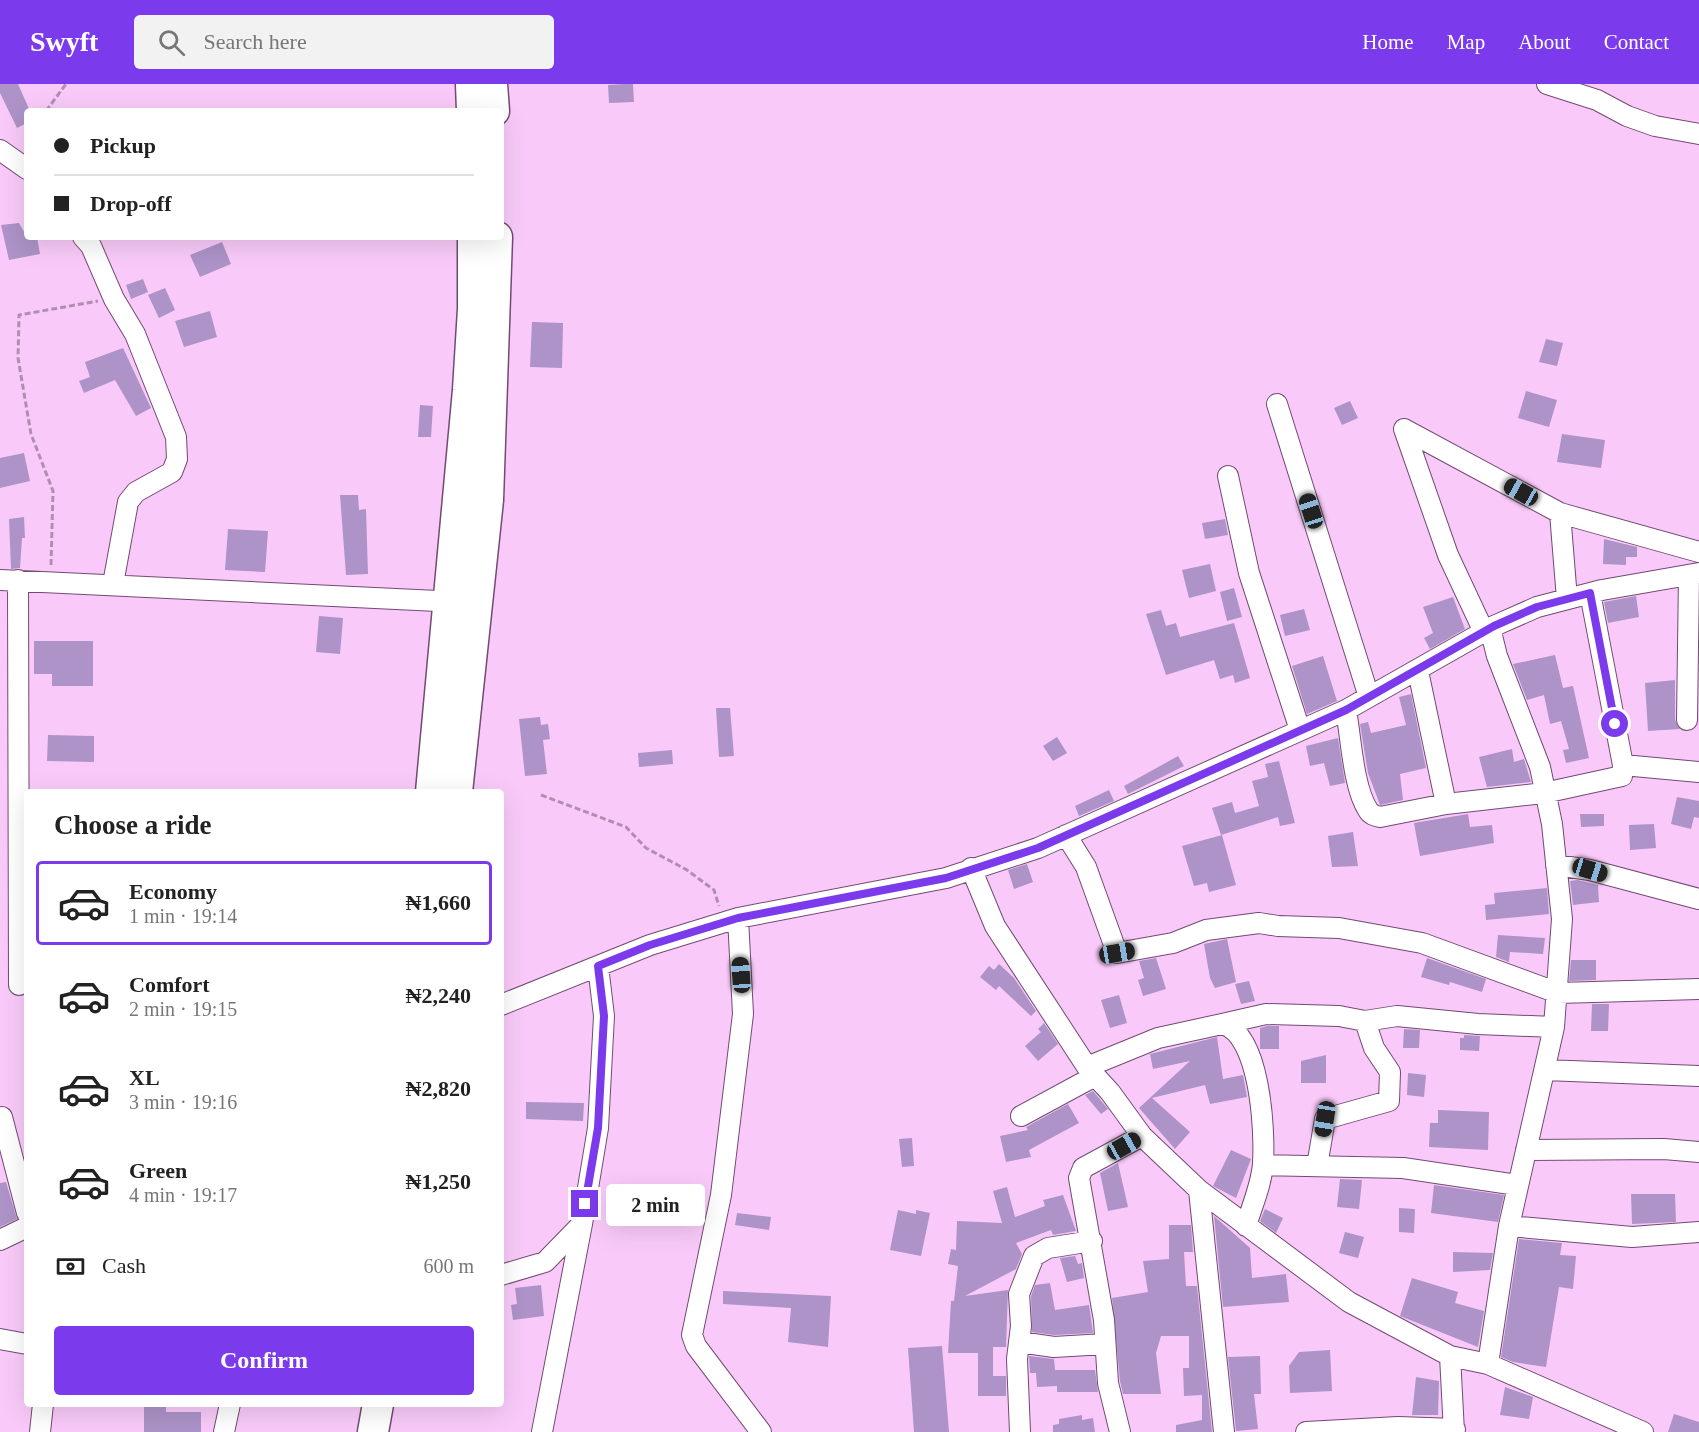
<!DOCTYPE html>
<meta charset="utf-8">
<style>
:root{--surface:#fff;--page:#f2f2f2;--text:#222;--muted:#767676;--line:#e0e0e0;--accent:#7c3aed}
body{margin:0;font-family:Georgia,serif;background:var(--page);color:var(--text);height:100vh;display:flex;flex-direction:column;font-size:22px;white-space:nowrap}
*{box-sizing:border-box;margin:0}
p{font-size:20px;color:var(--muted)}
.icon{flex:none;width:33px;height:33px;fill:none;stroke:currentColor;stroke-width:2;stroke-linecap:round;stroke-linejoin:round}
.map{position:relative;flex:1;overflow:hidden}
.details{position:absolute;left:24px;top:705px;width:480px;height:618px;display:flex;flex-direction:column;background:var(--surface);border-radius:6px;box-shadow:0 6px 24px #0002}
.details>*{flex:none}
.guide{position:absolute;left:24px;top:24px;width:480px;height:132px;border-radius:6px;box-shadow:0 6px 24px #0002;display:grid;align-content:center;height:132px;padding:0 30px;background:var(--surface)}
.end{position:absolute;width:27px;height:27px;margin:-14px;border:8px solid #7c3aed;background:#fff;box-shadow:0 0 0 3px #fff}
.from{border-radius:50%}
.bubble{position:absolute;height:42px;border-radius:6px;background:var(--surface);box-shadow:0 6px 24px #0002;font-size:20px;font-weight:600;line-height:42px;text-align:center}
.car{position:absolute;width:18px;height:36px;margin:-18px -9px;border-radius:8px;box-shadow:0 0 4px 2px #0007;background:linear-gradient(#222 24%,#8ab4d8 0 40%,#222 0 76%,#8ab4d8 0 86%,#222 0)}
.guide b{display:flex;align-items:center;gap:21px;height:57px;font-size:22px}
.guide b+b{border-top:2px solid var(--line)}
.guide i{width:15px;height:15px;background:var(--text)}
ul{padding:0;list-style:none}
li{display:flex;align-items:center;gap:18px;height:84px;margin:0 12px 9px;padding:0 18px;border:3px solid transparent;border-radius:6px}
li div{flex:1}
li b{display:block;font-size:22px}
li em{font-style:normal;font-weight:600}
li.on{border-color:var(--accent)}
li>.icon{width:54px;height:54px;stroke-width:1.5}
h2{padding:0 30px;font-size:27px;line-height:72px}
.pay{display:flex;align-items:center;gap:15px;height:66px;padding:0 30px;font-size:22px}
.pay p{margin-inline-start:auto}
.cta{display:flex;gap:12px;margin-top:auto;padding:12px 30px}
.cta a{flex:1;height:69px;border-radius:6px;background:var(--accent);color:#fff;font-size:24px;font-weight:600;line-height:69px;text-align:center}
header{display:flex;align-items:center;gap:36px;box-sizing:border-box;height:84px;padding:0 30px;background:var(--accent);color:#fff}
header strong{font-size:28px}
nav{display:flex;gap:33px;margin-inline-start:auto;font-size:21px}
.search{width:420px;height:54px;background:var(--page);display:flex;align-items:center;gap:15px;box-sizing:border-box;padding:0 21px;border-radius:6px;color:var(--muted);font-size:22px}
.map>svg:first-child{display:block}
</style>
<header>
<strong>Swyft</strong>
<div class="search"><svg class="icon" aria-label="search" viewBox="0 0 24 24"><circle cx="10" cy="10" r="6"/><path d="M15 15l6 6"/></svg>Search here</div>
<nav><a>Home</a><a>Map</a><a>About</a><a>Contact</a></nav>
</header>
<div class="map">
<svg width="1699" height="1348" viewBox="0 0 1699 1348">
<rect width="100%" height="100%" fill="#f9caf9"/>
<path fill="#ad93c8" d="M 0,0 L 18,0 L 30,27 L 27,27 L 27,39 L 17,44 L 0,9 Z
M 624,0 L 633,0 L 634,18 L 609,19 L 608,1 Z
M 19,139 L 27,153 L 37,153 L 40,170 L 9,176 L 1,141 Z
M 222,158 L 231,180 L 200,193 L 190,171 Z
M 143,195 L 148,208 L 131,215 L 126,201 Z
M 165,204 L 175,226 L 159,234 L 148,211 Z
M 210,227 L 217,253 L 184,263 L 175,237 Z
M 532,238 L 563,239 L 562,284 L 530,283 Z
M 1546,255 L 1563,259 L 1557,282 L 1539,278 Z
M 123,264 L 151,324 L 136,332 L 115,296 L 84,309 L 79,297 L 90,293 L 85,278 Z
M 1526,307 L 1557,316 L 1549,343 L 1518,334 Z
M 1350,317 L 1358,334 L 1342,341 L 1334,324 Z
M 420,321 L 433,322 L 431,353 L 418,353 Z
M 1562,350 L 1605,356 L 1601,384 L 1557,378 Z
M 24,369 L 30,397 L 0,404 L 0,374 Z
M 340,411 L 358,411 L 359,426 L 366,425 L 368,490 L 346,491 Z
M 24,433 L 25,454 L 22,454 L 20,484 L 11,485 L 9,435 Z
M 1225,435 L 1228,451 L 1205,455 L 1202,439 Z
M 228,445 L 268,447 L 265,488 L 225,486 Z
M 1604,455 L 1637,463 L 1637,473 L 1626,473 L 1626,481 L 1603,480 Z
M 1210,480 L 1216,507 L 1189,514 L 1182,486 Z
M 1234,504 L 1242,533 L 1227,537 L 1220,508 Z
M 1636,512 L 1639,533 L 1608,539 L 1604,518 Z
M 1453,513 L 1465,545 L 1430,565 L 1424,554 L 1433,549 L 1423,523 Z
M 1304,525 L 1310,546 L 1285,552 L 1280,531 Z
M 1161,526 L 1166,542 L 1176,539 L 1180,553 L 1234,539 L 1250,594 L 1235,599 L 1233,591 L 1220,595 L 1214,576 L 1166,591 L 1146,530 Z
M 319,532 L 343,534 L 340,570 L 316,568 Z
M 34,557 L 93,557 L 93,602 L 52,602 L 52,590 L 34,590 Z
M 1555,571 L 1563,604 L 1573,602 L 1589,674 L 1566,679 L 1563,666 L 1569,665 L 1561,637 L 1550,640 L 1544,611 L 1527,616 L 1513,580 Z
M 1323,572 L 1337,617 L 1307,630 L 1292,582 Z
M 1675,596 L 1675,636 L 1680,645 L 1648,647 L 1645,599 Z
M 1411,610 L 1426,684 L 1400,690 L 1403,716 L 1380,721 L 1368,689 L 1360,640 L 1368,638 L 1371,649 L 1406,641 L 1399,613 Z
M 716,624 L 730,624 L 734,672 L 719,673 Z
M 540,633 L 541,641 L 548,640 L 550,655 L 543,656 L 547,690 L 525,692 L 519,635 Z
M 48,651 L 94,652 L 94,678 L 47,677 Z
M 1057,653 L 1067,669 L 1053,677 L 1043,662 Z
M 1338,654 L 1345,699 L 1330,702 L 1324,679 L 1310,682 L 1306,662 Z
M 1512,665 L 1514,678 L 1524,675 L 1531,698 L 1487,703 L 1479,673 Z
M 672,666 L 673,680 L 639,683 L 638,669 Z
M 1178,672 L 1184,682 L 1128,710 L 1124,702 Z
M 1279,677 L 1295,739 L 1280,742 L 1278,733 L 1221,751 L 1212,724 L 1232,718 L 1235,729 L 1259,722 L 1252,697 L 1268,693 L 1265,680 Z
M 1109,706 L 1114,717 L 1079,732 L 1075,722 Z
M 1677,713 L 1699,717 L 1699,734 L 1694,733 L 1691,745 L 1671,740 Z
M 1468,730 L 1470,743 L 1492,741 L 1494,759 L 1420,772 L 1414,739 Z
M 1580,730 L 1604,730 L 1604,742 L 1581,743 Z
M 1654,740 L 1656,764 L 1630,766 L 1629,741 Z
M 1353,748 L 1358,782 L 1332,783 L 1328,752 Z
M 1222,751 L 1236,801 L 1209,808 L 1207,799 L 1194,802 L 1182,762 Z
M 1027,780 L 1033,798 L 1014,805 L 1008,786 Z
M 1577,796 L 1598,801 L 1599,818 L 1573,821 L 1570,797 Z
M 1547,804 L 1549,830 L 1486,836 L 1485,821 L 1495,820 L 1494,809 Z
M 1498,851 L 1545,854 L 1543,870 L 1510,868 L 1509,878 L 1496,873 Z
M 1227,855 L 1236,898 L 1215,904 L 1210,894 L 1204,860 Z
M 1156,874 L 1166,905 L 1143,912 L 1138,896 L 1144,894 L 1139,877 Z
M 1427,874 L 1486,895 L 1482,908 L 1450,898 L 1449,901 L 1421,893 Z
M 1571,876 L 1596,876 L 1596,896 L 1569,897 Z
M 999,880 L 1014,894 L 1036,927 L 1031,932 L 999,902 L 996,906 L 980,893 L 989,882 L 994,886 Z
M 1249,897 L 1255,917 L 1241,920 L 1235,900 Z
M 1119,911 L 1127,939 L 1110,944 L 1101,916 Z
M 1592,920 L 1609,920 L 1608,947 L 1591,947 Z
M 1044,939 L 1058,960 L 1038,977 L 1025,962 L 1041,948 L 1038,945 Z
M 1267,942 L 1279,942 L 1279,965 L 1260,965 L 1260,944 Z
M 1404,945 L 1420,946 L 1419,964 L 1403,964 Z
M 1464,951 L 1480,952 L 1479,967 L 1460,966 L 1460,954 L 1464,954 Z
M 1217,953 L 1223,995 L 1243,991 L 1247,1013 L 1210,1020 L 1205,1001 L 1152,1014 L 1190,1048 L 1175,1065 L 1139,1024 L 1190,977 L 1153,985 L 1150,970 Z
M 1326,971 L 1326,999 L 1301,999 L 1301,977 Z
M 1408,989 L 1426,991 L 1424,1013 L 1407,1011 Z
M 1093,1007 L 1108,1025 L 1101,1030 L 1085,1011 Z
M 526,1018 L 584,1019 L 583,1037 L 526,1035 Z
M 1068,1020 L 1079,1039 L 1029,1066 L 1031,1073 L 1006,1078 L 1000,1052 L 1028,1046 L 1026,1043 Z
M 1438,1026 L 1489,1028 L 1488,1066 L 1429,1063 L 1430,1039 L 1438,1039 Z
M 912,1054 L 914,1082 L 902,1083 L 899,1055 Z
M 1231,1066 L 1251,1075 L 1236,1114 L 1213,1102 Z
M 1118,1079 L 1128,1123 L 1108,1127 L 1100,1089 Z
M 1340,1095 L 1362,1096 L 1359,1125 L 1337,1123 Z
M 6,1098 L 17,1135 L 0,1143 L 0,1099 Z
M 1434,1101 L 1504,1111 L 1498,1138 L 1431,1129 Z
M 1007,1103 L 1015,1133 L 1045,1122 L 1043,1116 L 1063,1111 L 1076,1147 L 1053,1151 L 1051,1146 L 1016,1159 L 1022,1170 L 1016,1185 L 965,1212 L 1008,1206 L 1006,1263 L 993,1263 L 993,1292 L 1006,1292 L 1006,1312 L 978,1312 L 978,1269 L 948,1269 L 951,1217 L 954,1217 L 958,1182 L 948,1180 L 951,1165 L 956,1166 L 957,1137 L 1002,1139 L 993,1107 Z
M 1631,1110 L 1675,1110 L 1676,1138 L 1632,1140 Z
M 1399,1124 L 1415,1125 L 1414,1149 L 1399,1148 Z
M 1265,1125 L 1283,1134 L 1276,1149 L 1260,1137 Z
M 898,1126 L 916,1130 L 916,1126 L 930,1129 L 921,1172 L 890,1166 Z
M 737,1129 L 771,1133 L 769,1146 L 735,1141 Z
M 1214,1132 L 1250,1164 L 1252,1194 L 1286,1190 L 1289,1218 L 1223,1223 Z
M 1169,1141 L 1191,1141 L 1193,1168 L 1184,1168 L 1186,1202 L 1197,1202 L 1212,1348 L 1176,1348 L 1176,1341 L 1202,1336 L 1202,1311 L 1184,1312 L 1183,1284 L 1189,1284 L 1189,1252 L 1161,1252 L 1156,1269 L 1161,1310 L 1123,1310 L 1120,1297 L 1112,1214 L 1148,1208 L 1143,1177 L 1169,1175 Z
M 1345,1148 L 1364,1153 L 1358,1174 L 1339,1169 Z
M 1519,1155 L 1562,1159 L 1560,1171 L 1576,1172 L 1573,1205 L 1559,1203 L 1546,1283 L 1513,1278 L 1501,1273 Z
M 1453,1168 L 1493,1169 L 1490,1186 L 1453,1188 Z
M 1075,1172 L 1078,1180 L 1082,1179 L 1084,1194 L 1067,1198 L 1060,1174 Z
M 1412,1194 L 1458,1208 L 1455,1219 L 1484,1227 L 1478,1263 L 1400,1232 Z
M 1050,1199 L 1055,1226 L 1089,1221 L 1093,1249 L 1054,1251 L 1032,1248 L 1031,1212 L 1035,1201 Z
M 541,1201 L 544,1232 L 513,1236 L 511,1221 L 517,1220 L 515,1204 Z
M 723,1207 L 831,1212 L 828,1263 L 788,1258 L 791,1224 L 723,1220 Z
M 942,1262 L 949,1348 L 914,1348 L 908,1264 Z
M 1330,1266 L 1332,1307 L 1290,1309 L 1289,1282 L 1299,1268 Z
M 1029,1272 L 1054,1275 L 1055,1286 L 1095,1286 L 1098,1308 L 1057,1308 L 1057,1302 L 1037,1303 L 1036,1289 L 1030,1289 Z
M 1260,1272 L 1261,1310 L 1254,1310 L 1258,1345 L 1236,1347 L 1228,1273 Z
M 1416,1293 L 1439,1297 L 1438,1331 L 1412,1331 Z
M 1505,1303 L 1533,1313 L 1529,1335 L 1500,1331 Z
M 144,1320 L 166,1320 L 166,1328 L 201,1328 L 201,1348 L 144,1348 Z
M 1674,1330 L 1699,1338 L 1699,1348 L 1668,1348 Z
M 1082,1331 L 1082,1336 L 1093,1334 L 1095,1348 L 1053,1348 L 1053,1341 L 1059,1340 L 1059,1335 Z"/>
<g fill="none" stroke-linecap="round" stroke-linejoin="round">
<defs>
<path id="minor" d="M 1547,0 L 1597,16 L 1627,32 L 1655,42 L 1699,50
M 0,66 L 27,85
M 83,153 L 91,162 L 114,215 L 135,250 L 176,353 L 177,375 L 172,388 L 136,408 L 128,418 L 113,500
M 1277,320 L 1369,613
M 1404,345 L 1560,429 L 1699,468
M 1404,345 L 1448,471 L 1484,548
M 1228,392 L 1249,489 L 1300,646
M 1560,429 L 1567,515
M 0,496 L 459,518
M 18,496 L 19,901
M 1418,587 L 1446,720
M 1346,626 C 1351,653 1353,703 1368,726 C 1371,731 1375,732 1380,733 L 1446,720 L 1544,709 L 1622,692 L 1623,681 L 1590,509
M 1687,636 L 1689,491
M 1623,681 L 1699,688
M 1066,751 L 1086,783 L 1117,869 L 1173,859 L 1206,846 L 1259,839 L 1278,842 L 1339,844 L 1422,859 L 1558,909 L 1699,905
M 1556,781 L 1590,786 L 1699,815
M 971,784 L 995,842 L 1087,983 L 1110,1008 L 1142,1052 L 1199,1106 L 1349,1218 L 1450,1272 L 1488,1280 L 1643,1348
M 738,834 L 743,930 L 721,1111 L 692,1251 L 696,1262 L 761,1348
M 501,921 L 650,861 L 738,834 L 946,794 L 1038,764 L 1346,626 L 1494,542 L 1537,523 L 1602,506 L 1699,489
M 1222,940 L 1266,930 L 1339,932 L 1365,937 L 1397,932 L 1478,940 L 1554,943
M 1087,983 L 1158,954 L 1222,940 C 1260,949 1265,1045 1263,1079 C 1262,1099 1252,1122 1246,1142
M 1545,986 L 1699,992
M 1021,1032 L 1095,992
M 2,1033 L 27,1129
M 1526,1066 L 1664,1065 L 1699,1068
M 1263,1081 L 1403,1084 L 1517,1101
M 1317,1082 L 1325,1035 L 1389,1017 L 1390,988 L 1374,964 L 1365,937
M 1199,1106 L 1224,1348
M 1509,1142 L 1632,1153 L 1699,1148
M 0,1156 L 27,1143
M 501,1191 L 545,1178 L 582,1140 L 598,1044 L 604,932 L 598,882
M 0,1255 L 27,1260
M 1019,1258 L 1054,1263 L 1105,1260
M 1450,1272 L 1454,1348
M 1488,1280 L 1509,1142 L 1554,943 L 1562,835 L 1552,740 L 1540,683 L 1497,572 L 1490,544
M 40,1348 L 43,1320
M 224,1348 L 230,1320
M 542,1348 L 582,1140
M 1020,1348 L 1017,1275 L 1021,1242 L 1019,1210 L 1034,1172 L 1048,1164 L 1092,1157
M 1120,1348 L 1108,1299 L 1104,1236 L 1079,1094 L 1083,1084 L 1142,1052
M 1306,1348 L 1398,1343 L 1455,1345"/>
<path id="primary" d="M 471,0 L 472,27
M 492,0 L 494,27
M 431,708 L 468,306 L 473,225 L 473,153
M 457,708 L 488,416 L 497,153
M 373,1348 L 378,1320"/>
</defs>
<use href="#minor" stroke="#724a72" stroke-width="22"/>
<use href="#primary" stroke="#724a72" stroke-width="33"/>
<path stroke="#b28db2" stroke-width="3" stroke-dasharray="6 3" stroke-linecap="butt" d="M 46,27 L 66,0
M 51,481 L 53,407 L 31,350 L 18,274 L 19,231 L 98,217
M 541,711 L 626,743 L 646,764 L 687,786 L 714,806 L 719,822"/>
<use href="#minor" stroke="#fff" stroke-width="20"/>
<use href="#primary" stroke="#fff" stroke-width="30"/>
</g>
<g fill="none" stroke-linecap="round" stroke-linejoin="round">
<path stroke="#7c3aed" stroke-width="8" d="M 585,1120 L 598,1044 L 604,932 L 598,882 L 650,861 L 738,834 L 946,794 L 1038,764 L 1346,626 L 1494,542 L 1537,523 L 1590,509 L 1615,640"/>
</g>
</svg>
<i class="end from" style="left:1615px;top:640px"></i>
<i class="end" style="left:585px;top:1120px"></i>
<div class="bubble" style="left:606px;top:1100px;width:99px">2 min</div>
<i class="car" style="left:1521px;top:408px;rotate:299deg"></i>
<i class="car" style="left:1311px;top:427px;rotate:342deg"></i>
<i class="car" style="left:1590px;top:786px;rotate:107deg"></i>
<i class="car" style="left:1117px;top:869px;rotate:80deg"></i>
<i class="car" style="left:741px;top:891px;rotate:356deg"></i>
<i class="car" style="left:1325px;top:1035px;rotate:189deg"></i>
<i class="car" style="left:1124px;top:1062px;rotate:61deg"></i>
<div class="guide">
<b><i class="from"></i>Pickup</b>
<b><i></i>Drop-off</b>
</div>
<section class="details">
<h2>Choose a ride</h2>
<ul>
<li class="on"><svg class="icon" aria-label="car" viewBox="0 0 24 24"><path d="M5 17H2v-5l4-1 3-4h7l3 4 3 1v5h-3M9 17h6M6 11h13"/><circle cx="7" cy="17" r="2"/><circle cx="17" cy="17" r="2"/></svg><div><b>Economy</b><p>1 min · 19:14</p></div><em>₦1,660</em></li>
<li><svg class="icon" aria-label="car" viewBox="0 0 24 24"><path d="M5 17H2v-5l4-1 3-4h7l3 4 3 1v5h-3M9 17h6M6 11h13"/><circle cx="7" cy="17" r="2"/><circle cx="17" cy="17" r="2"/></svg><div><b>Comfort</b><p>2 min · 19:15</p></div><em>₦2,240</em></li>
<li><svg class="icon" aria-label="car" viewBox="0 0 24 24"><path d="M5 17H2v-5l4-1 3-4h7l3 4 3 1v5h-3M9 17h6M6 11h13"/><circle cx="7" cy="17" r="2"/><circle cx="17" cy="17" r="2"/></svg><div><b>XL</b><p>3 min · 19:16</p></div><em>₦2,820</em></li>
<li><svg class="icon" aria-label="car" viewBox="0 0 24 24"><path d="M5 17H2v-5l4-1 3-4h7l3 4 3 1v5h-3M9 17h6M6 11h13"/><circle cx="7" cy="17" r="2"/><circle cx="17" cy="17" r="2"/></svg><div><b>Green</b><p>4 min · 19:17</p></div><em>₦1,250</em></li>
</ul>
<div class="pay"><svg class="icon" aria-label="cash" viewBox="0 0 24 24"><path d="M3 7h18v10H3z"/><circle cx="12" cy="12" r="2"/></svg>Cash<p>600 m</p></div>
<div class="cta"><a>Confirm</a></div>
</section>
</div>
